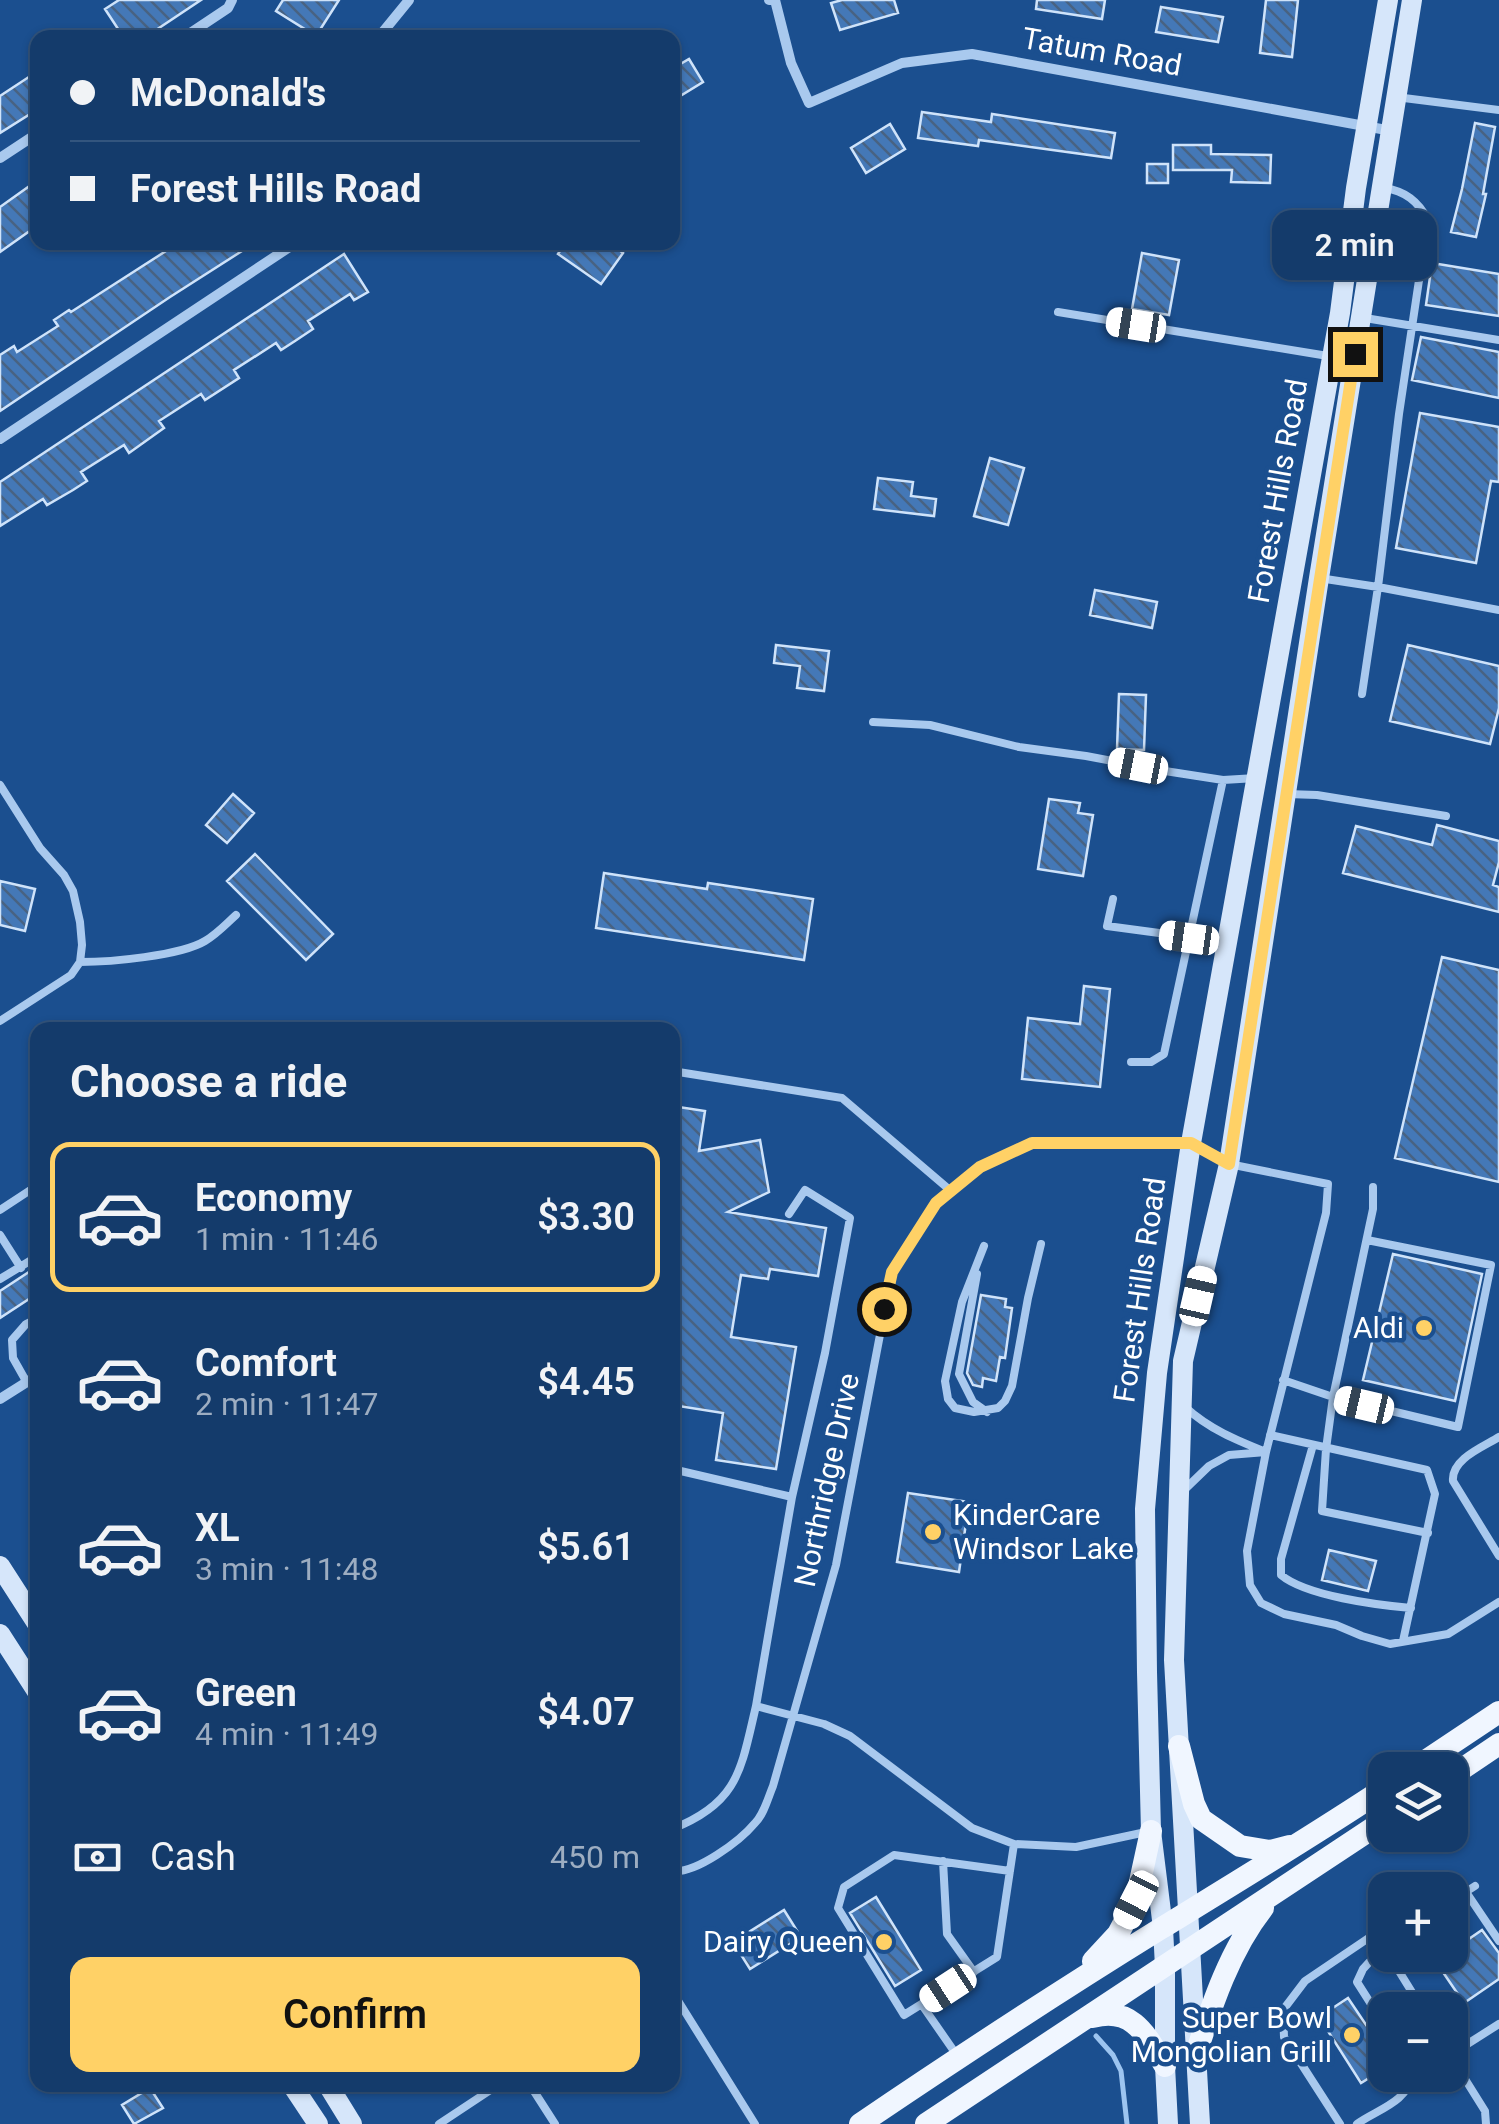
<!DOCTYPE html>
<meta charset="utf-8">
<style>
:root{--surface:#143b6b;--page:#214673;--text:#f1f3f6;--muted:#9dadc1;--line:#33557e;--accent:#ffd166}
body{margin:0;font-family:Roboto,sans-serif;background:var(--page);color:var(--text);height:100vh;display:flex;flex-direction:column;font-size:38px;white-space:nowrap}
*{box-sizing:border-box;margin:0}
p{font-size:32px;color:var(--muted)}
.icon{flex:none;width:55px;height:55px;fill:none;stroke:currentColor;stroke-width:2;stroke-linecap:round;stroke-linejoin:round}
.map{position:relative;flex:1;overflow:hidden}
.panel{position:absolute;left:30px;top:1022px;width:650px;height:1070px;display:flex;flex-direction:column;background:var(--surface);border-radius:20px;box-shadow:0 2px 8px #0004,0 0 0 2px var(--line)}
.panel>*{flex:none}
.hud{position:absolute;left:30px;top:30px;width:650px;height:220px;border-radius:20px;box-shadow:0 2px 8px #0004,0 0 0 2px var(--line);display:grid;align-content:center;height:220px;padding:0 40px;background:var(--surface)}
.controls{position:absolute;left:1368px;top:1752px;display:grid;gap:20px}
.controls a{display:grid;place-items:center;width:100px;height:100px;border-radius:20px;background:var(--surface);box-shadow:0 2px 8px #0004,0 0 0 2px var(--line);font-size:50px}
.end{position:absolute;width:45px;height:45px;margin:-22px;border:12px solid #ffd166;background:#111;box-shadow:0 0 0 5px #111}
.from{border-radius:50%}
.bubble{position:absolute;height:70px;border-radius:20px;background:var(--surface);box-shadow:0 2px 8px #0004,0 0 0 2px var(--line);font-size:32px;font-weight:600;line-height:70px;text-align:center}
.car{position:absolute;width:30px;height:60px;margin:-30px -15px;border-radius:12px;box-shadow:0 0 8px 2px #0007;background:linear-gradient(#fff 24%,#345 0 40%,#fff 0 76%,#345 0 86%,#fff 0)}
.hud b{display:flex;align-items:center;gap:35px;height:95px;font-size:38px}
.hud b+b{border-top:2px solid var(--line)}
.hud i{width:25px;height:25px;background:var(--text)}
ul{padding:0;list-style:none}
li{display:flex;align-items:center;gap:30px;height:150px;margin:0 20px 15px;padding:0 20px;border:5px solid transparent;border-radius:20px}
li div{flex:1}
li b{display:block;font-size:38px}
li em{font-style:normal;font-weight:600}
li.active{border-color:var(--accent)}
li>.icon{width:90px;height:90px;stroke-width:1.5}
h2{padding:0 40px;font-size:45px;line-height:120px}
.pay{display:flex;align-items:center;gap:25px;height:110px;padding:0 40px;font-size:38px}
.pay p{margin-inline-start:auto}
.cta{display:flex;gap:20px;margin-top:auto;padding:20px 40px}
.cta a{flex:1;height:115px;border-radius:20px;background:var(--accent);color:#111;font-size:40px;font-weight:600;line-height:115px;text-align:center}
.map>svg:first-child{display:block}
</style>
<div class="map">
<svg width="1499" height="2124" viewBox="0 0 1499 2124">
<defs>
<pattern id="building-back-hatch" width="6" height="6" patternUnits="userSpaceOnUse" patternTransform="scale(2.5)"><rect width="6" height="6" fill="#4478b7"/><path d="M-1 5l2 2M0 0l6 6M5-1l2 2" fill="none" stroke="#486282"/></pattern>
</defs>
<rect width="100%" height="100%" fill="#1b4f8f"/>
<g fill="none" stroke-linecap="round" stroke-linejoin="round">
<path stroke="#9cc4f0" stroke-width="5" d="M 1096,2036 L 1113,2055 L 1121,2071 L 1127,2124"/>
</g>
<path fill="url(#building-back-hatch)" stroke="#cfe3fa" stroke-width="2.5" d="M 119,0 L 201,0 L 144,38 L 124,38 L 105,9 Z
M 283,0 L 339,0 L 316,36 L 276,11 Z
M 842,0 L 894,0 L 898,13 L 840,30 L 831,3 Z
M 1037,0 L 1105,0 L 1102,19 L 1036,9 Z
M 1266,0 L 1298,0 L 1292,57 L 1260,53 Z
M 1161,7 L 1223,17 L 1218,42 L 1156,32 Z
M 689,59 L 703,82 L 672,101 L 672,69 Z
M 38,71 L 38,109 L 0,133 L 0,96 Z
M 922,112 L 991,122 L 992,114 L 1115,133 L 1111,158 L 979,140 L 978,146 L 918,138 Z
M 1475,123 L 1495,127 L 1483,194 L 1486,194 L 1476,237 L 1451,232 L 1462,189 Z
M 890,124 L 905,149 L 866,173 L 851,148 Z
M 1173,145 L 1211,145 L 1211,154 L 1271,155 L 1270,183 L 1231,182 L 1232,170 L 1173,170 Z
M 1147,164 L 1168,164 L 1168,183 L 1147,183 Z
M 38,180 L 38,225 L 0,252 L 0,207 Z
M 180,242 L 256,242 L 170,297 L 0,411 L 0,355 L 14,346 L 17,352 L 58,326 L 54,320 L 69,310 L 71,312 Z
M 566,242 L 608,242 L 623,253 L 601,284 L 558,254 Z
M 1142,253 L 1179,260 L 1169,315 L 1132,309 Z
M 344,254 L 368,292 L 354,300 L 350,294 L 308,321 L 313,329 L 295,341 L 281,350 L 276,343 L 234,370 L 239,378 L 205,400 L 201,394 L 159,421 L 164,428 L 129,453 L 124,445 L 81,472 L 87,481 L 73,490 L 47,505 L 43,499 L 0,526 L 0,482 Z
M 1432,263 L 1499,274 L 1499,316 L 1426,305 Z
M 1421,337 L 1499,352 L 1499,398 L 1412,380 Z
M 1420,413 L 1499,427 L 1499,482 L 1491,481 L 1476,563 L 1396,548 Z
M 990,458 L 1024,468 L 1008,525 L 974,516 Z
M 878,478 L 913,482 L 911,496 L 936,499 L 934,516 L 874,509 Z
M 1095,590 L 1157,602 L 1152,628 L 1090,615 Z
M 776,645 L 829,651 L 824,691 L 797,688 L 800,666 L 774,663 Z
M 1408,645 L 1499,666 L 1499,708 L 1490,744 L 1390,721 Z
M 1119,694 L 1146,695 L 1144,750 L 1117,749 Z
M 233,794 L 254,813 L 227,843 L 206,825 Z
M 1049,799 L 1080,803 L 1078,813 L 1093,815 L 1083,876 L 1038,869 Z
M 1437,825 L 1499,841 L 1499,862 L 1493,885 L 1499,887 L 1499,912 L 1343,873 L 1356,826 L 1432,845 Z
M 255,854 L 333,934 L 306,960 L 227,881 Z
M 604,873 L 707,889 L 708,883 L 813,899 L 804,960 L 596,928 Z
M 0,881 L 35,889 L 25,931 L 0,925 Z
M 1442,957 L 1499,970 L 1499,1182 L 1395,1158 Z
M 1084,986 L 1110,989 L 1100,1087 L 1022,1079 L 1028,1018 L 1080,1024 Z
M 672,1106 L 705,1111 L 699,1151 L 760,1140 L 769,1192 L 728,1212 L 826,1228 L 818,1276 L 770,1269 L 768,1279 L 741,1275 L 731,1337 L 796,1347 L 776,1469 L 716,1460 L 723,1413 L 672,1405 Z
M 1393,1254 L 1482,1274 L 1455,1401 L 1363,1380 Z
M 38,1266 L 38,1293 L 0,1318 L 0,1291 Z
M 981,1295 L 1006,1299 L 1005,1307 L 1012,1308 L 1005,1358 L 1000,1357 L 996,1381 L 983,1378 L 982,1387 L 973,1385 L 967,1373 Z
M 908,1493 L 969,1502 L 959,1572 L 897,1562 Z
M 1329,1550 L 1376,1561 L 1368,1591 L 1322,1580 Z
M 876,1897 L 921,1970 L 895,1986 L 850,1913 Z
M 784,1910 L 801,1937 L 750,1969 L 733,1942 Z
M 1482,1930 L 1499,1953 L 1499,1979 L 1464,2003 L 1436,1962 L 1446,1955 L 1450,1955 L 1450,1952 Z
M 1348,1998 L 1385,2053 L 1385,2068 L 1361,2083 L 1319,2017 Z
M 150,2088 L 163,2108 L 134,2124 L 122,2105 Z"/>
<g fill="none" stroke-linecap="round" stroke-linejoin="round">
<path stroke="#a9c9ee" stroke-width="8" d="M 1396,97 L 1499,110
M 1058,312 L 1328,356
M 1365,318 L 1499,340
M 1319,578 L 1378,587 L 1499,610
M 1362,694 L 1378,587 L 1399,414 L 1428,220 C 1418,201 1405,191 1384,188
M 873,722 L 930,725 L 1019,747 L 1086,756 L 1165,771 L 1223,780
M 0,785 L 40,848 L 64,875 L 73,891 L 80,922 L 82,945 L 80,962 L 71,975 L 0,1021
M 1287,794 L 1317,795 L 1446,816
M 1113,899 L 1107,926 L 1189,937
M 80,962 C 110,962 180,956 205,941 C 217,934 226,924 236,915
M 1131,1062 L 1151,1062 L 1164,1054 L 1223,780 L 1256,778
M 672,1071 L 842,1098 L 951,1191
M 1373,1187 L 1373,1209 L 1333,1397 L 1326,1449 L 1322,1511 L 1428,1533
M 0,1210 L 38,1185
M 789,1214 L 805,1190 L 850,1218 L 825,1353 L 792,1497 L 756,1706 L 824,1724 L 850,1736 L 972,1828 L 1014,1844 L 1076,1847 L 1146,1832
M 0,1235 L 21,1268
M 984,1246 L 962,1302 L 945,1381 L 948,1399 L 955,1408 L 974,1412 L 998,1408 L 1005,1401 L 1012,1386 L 1028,1298 L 1041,1244
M 977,1274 L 959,1374 L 973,1402 L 987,1412
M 0,1279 L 38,1256
M 1283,1380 L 1333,1397 L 1458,1427 L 1491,1265 L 1367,1240
M 26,1381 L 13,1358 L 12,1340 L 26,1324 L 38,1318
M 1270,1435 L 1427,1470 L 1435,1494 L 1403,1641
M 1499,1437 C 1483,1447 1451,1459 1453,1481 L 1499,1556
M 1313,1445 L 1281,1559 L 1281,1575 C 1306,1596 1377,1605 1411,1608
M 672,1469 L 792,1497
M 1182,1492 L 1209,1466 L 1229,1455 L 1266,1452 C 1236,1440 1209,1429 1185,1407
M 672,1829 C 739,1803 741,1769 756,1706
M 943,1861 L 947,1934 L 974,1972
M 672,1871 C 696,1874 740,1841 755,1823 C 764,1814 768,1798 773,1786 L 836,1565 L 892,1272 L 936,1203 L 980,1167 L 1032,1143 L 1191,1143 L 1229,1164 L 1328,1184 L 1326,1213 L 1266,1452 L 1247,1551 L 1250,1585 L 1261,1603 L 1284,1614 L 1336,1625 L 1362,1636 L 1390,1644 L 1448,1634 L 1499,1602
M 1010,1871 L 894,1855 L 844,1887 L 838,1908 L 904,2015 L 997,1957 L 1014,1844
M 1466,1892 L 1499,1941
M 1450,1902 L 1475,1886
M 1385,1945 L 1363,1969 L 1357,1982 L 1385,2026
M 1389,1955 L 1423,2010
M 672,1991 L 755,2124
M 922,2005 L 956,2054
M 1450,2055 L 1485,2111 L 1486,2124
M 1450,2055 L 1499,2024
M 530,2085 L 555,2124
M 439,2124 L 498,2085
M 1340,2124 L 1284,2037 L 1283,2010 L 1305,1981 L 1376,1933
M 1357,2124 C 1376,2110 1409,2102 1411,2075"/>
<path stroke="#a9c9ee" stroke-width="10" d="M 769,0 L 775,0 L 791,63 L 809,103 L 902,63 L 972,54 L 1392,131
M 183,38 L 228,8 L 232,0
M 378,38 L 409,0
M 0,158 L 38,133
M 0,439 L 297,242
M 0,1399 L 38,1375"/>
<path stroke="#d6e6fa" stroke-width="20" d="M 0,1566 L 38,1625
M 0,1634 L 38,1693
M 292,2085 L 318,2124
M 328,2085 L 352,2124
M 1168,2124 L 1165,2066 L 1165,1967 L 1163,1928 L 1151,1831 L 1147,1672 L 1145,1509 L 1157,1373 L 1191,1143 L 1340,313 L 1356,188 L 1388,0
M 1200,2124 L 1174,1660 L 1183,1361 L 1229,1164 L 1319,578 L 1412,0"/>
<path stroke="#f0f6ff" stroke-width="22" d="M 1179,1746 L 1194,1804 L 1201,1819 L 1240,1846 L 1270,1851 L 1290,1846
M 1412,1770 L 1499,1712
M 1450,1777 L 1499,1744
M 1093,1961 L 1118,1934 L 1136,1900 L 1151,1831
M 1093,2017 C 1134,2006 1147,2037 1165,2066
M 1196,2054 C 1212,2004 1230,1950 1263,1908
M 860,2124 C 959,2057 1058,1992 1160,1929 C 1235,1883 1311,1837 1385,1788
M 926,2124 L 1385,1820"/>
</g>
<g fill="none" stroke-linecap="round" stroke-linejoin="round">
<path stroke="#ffd166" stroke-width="12" d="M 884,1309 L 892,1272 L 936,1203 L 980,1167 L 1032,1143 L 1191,1143 L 1229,1164 L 1355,354"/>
</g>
<g fill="#ffd166" stroke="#1b4f8f" stroke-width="4">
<circle cx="1424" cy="1328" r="10"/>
<circle cx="933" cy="1532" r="10"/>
<circle cx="884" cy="1942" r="10"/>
<circle cx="1352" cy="2035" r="10"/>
</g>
<g text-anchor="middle" stroke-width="9" stroke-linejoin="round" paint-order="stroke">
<g font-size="30" fill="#fff" stroke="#1b4f8f">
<text transform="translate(1102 52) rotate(10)" y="10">Tatum Road</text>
<text transform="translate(1278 491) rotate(-80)" y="10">Forest Hills Road</text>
<text transform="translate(1140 1290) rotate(-82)" y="10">Forest Hills Road</text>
<text transform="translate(827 1480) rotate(-78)" y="10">Northridge Drive</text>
</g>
<g font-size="30" fill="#fff" stroke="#1b4f8f" text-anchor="end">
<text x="1404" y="1338">Aldi</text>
<text x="953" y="1525" text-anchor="start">KinderCare<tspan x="953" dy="34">Windsor Lake</tspan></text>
<text x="864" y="1952">Dairy Queen</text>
<text x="1332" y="2028">Super Bowl<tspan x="1332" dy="34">Mongolian Grill</tspan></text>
</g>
</g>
</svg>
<div class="controls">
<a><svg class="icon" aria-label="layers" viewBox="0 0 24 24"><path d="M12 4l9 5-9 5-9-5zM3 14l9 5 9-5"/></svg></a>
<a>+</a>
<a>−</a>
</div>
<i class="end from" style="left:884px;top:1309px"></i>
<i class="end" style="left:1355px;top:354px"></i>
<div class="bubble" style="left:1272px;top:210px;width:165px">2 min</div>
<i class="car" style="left:1136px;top:325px;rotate:279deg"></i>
<i class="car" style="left:1138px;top:766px;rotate:281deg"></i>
<i class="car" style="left:1189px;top:938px;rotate:278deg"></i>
<i class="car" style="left:1198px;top:1296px;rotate:13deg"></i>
<i class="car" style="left:1364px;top:1405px;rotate:283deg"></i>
<i class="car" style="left:1136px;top:1900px;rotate:207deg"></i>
<i class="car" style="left:948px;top:1988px;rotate:237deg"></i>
<div class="hud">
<b><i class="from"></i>McDonald's</b>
<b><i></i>Forest Hills Road</b>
</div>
<section class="panel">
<h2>Choose a ride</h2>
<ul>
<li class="active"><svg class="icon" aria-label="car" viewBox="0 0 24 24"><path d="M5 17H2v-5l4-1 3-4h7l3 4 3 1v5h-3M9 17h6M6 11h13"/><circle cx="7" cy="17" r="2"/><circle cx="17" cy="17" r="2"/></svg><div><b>Economy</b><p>1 min · 11:46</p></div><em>$3.30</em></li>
<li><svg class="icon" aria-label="car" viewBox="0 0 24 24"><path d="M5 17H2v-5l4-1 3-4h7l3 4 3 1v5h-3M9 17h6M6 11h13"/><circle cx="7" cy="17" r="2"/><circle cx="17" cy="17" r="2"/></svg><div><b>Comfort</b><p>2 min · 11:47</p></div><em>$4.45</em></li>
<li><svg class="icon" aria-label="car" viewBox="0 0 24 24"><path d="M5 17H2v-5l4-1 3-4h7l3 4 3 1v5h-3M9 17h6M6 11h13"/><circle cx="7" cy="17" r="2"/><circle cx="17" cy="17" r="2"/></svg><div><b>XL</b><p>3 min · 11:48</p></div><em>$5.61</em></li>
<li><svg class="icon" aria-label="car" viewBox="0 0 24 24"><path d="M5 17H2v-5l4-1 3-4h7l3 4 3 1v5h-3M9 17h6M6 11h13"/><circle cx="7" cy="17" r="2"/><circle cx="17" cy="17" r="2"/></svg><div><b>Green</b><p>4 min · 11:49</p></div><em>$4.07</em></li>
</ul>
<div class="pay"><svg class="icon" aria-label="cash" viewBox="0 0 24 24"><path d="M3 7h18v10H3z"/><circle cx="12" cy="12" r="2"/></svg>Cash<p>450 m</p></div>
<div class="cta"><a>Confirm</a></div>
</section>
</div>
